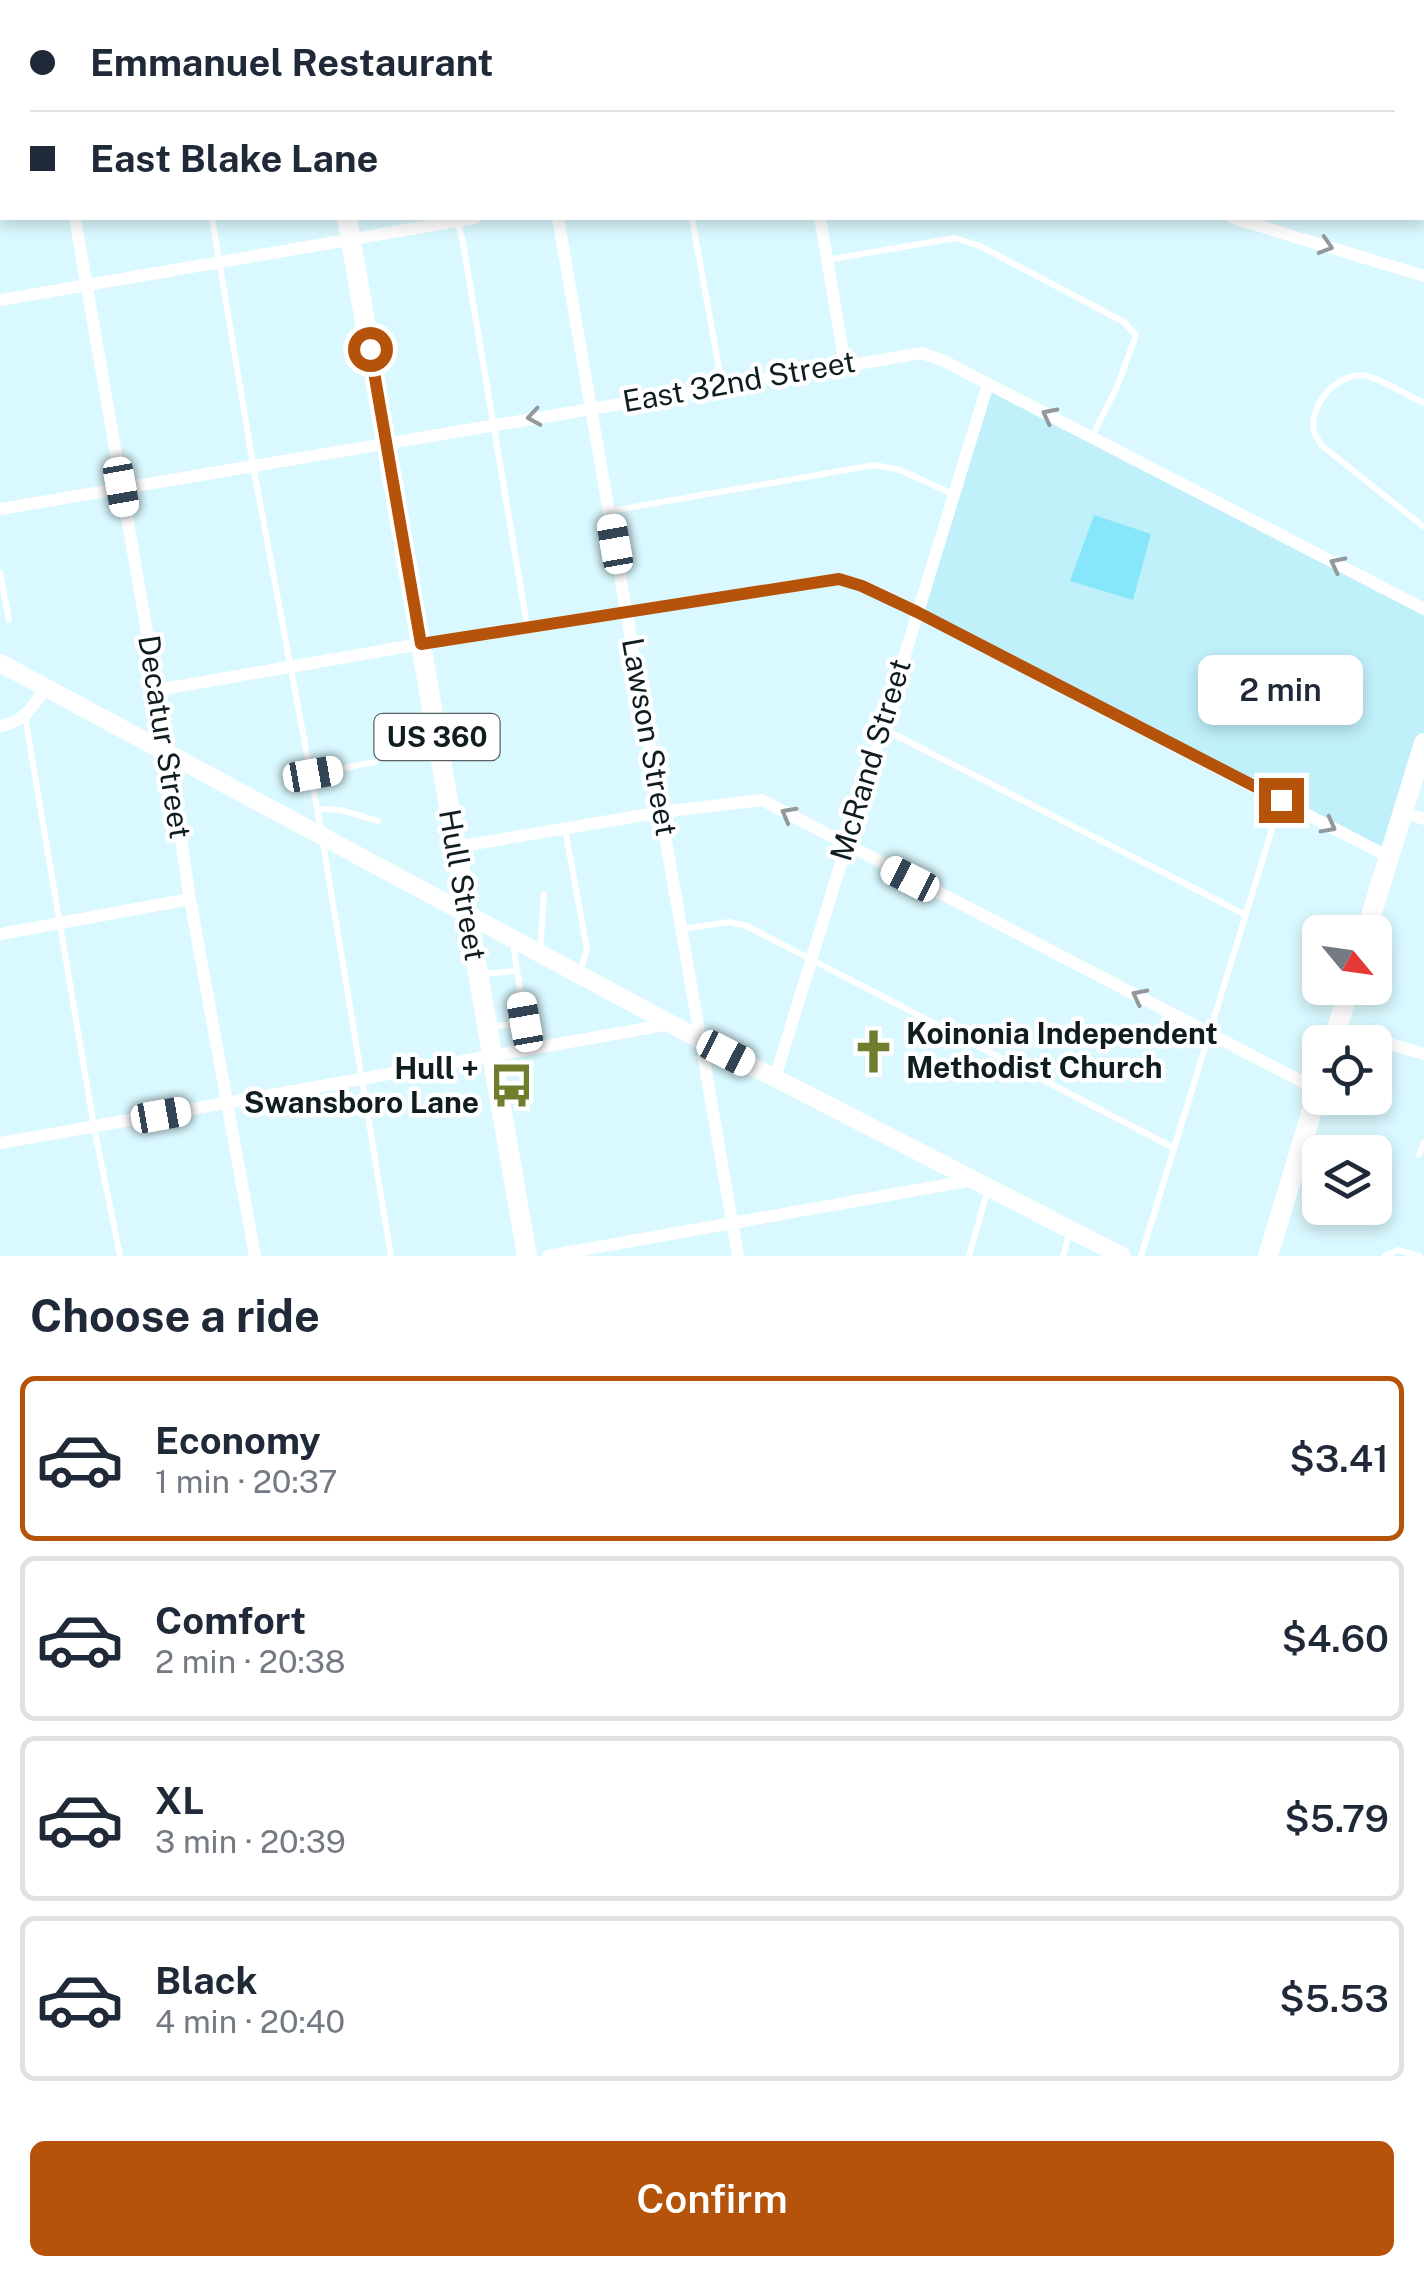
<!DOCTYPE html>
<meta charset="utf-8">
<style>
:root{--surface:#fff;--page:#f6f6f7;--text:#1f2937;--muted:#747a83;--line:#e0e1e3;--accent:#b45309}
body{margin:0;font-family:"Public Sans",sans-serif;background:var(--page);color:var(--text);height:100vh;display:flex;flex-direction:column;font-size:38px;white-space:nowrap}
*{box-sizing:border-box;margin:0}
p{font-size:32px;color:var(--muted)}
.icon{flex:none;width:55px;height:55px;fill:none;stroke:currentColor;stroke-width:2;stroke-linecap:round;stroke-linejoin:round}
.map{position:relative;height:1256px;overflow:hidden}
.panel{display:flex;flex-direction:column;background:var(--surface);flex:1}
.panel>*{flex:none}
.top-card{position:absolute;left:0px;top:0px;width:1425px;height:220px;box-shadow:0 5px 15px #0003;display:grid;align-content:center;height:220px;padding:0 30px;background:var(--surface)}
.needle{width:65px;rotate:119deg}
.fabs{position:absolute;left:1302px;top:915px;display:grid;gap:20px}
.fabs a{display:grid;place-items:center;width:90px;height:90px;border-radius:15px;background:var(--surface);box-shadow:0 5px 15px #0003;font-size:50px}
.end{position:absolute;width:45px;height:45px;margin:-22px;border:12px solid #b45309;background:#fff;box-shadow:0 0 0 5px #fff}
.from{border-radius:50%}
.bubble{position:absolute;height:70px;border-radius:15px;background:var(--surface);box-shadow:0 5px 15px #0003;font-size:32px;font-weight:600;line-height:70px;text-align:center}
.car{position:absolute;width:30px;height:60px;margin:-30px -15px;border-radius:12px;box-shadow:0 0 8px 2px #0007;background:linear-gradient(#fff 24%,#345 0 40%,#fff 0 76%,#345 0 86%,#fff 0)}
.top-card b{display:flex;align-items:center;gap:35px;height:95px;font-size:38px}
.top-card b+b{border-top:2px solid var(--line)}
.top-card i{width:25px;height:25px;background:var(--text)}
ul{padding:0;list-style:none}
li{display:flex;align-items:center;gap:30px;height:165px;margin:0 20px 15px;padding:0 10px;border:5px solid var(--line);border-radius:15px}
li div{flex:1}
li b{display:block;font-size:38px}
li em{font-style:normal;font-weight:600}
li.selected{border-color:var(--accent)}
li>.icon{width:90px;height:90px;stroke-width:1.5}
h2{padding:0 30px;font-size:45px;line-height:120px}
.button{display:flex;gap:20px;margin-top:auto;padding:20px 30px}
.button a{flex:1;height:115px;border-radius:15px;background:var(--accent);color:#fff;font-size:40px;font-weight:600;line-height:115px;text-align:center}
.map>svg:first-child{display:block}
</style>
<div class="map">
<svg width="1424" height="1256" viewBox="0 0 1424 1256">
<rect width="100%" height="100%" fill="#daf8ff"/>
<path fill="#c0f0fa" d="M 986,383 L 1424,609 L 1424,745 L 1389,857 L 917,613 Z"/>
<path fill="#86e7fa" d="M 1094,515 L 1151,534 L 1133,600 L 1070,581 Z"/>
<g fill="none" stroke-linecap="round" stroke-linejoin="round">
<path stroke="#fff" stroke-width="6" d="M 175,0 L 176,2
M 419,0 L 420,2
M 653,0 L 653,2
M 212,218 L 253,465 L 321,830
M 692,218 L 722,385
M 456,219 L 462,237 L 527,625
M 827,260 L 955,238 L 980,246 L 1124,322 L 1136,335 L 1117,387 L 1092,436
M 1424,403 C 1406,395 1386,381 1367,376 C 1340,370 1308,404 1314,431 C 1315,436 1319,440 1321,445 L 1424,527
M 610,511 L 875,465 L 900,470 L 953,494
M 0,573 L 9,620
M 25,716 L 94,1127 L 120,1256
M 882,728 L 1246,915
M 313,774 L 375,762
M 318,809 L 340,810 L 378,821
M 565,829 L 587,949 L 580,973
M 323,843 L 391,1256
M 683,929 L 729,922 L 747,926 L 1174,1148
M 513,944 L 525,1022
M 540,952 L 544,894
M 483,974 L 517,971
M 491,1027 L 525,1022 L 530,1049
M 1419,1155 L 1424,1142
M 969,1256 L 988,1189
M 1063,1256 L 1070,1231
M 1141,1256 L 1280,803
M 1385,1256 L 1398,1250 L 1419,1256"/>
<path stroke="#fff" stroke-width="12" d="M 37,0 L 37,2
M 781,0 L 782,2
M 1423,0 L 1424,0
M 507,2 L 521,0
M 998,2 L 999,0
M 1309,2 L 1310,0
M 0,88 L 2,87
M 75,218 L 168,753 L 190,899 L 255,1256
M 558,218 L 738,1256
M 820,218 L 845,364
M 1233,218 L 1424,276
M 0,300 L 475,218
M 0,509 L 922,353 L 944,361 L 1424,609
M 157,690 L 421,644 L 839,579 L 863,586 L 917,612 L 1389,857
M 0,726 C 24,722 33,707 45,688
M 1403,812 L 1424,819
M 456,847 L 662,812 L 762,800 L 1318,1090
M 0,934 L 190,899
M 1337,1028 L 1424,1054
M 775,1078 L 988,384
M 0,1143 L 671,1024
M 548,1256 L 973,1180"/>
<path stroke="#fff" stroke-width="18" d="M 0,663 L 701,1040 L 1122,1256"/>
<path stroke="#fff" stroke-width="20" d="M 310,0 L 310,2
M 347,218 L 527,1256
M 1366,932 L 1424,743
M 1333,1042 L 1349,988
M 1268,1256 L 1320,1084"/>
</g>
<defs><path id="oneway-chevron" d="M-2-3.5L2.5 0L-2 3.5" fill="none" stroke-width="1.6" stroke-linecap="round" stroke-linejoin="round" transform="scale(2.5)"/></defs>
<g stroke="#93999b">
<use href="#oneway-chevron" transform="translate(1326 246) rotate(17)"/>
<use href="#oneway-chevron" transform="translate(1049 415) rotate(-153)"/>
<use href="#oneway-chevron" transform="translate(534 417) rotate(171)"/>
<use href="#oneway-chevron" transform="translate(1337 564) rotate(-153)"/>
<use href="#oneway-chevron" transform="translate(788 814) rotate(-151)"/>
<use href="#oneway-chevron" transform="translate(1329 826) rotate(28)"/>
<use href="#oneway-chevron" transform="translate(1139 996) rotate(-153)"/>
</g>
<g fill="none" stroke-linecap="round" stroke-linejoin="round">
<path stroke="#b45309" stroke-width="12" d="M 370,349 L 421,644 L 839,579 L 862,586 L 917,612 L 1281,800"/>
</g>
<defs>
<symbol id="church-bare" viewBox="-9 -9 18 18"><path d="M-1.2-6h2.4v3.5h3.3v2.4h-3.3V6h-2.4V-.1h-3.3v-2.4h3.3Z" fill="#6e7e2c" stroke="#fff" stroke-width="2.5" paint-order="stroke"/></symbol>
<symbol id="bus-bare" viewBox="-9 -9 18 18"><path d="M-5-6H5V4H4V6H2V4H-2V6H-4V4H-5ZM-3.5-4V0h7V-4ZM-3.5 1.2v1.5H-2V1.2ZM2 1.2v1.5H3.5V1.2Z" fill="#6e7e2c" stroke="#fff" stroke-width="2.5" paint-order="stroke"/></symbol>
</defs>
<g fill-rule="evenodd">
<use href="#church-bare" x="842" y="1020" width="63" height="63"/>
<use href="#bus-bare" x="480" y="1054" width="63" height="63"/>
</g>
<g text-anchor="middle" stroke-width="9" stroke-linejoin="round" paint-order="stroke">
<rect fill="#fff" stroke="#576163" stroke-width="2.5" x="374.5" y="714" width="125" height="46" rx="8"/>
<g font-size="28" font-weight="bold" fill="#0f1d20">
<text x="437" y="747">US 360</text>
</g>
<g font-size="30" fill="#0f1d20" stroke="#fff">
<text transform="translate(739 382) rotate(-10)" y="10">East 32nd Street</text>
<text transform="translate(164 737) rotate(81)" y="10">Decatur Street</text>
<text transform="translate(649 737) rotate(80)" y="10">Lawson Street</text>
<text transform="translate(871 760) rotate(-73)" y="10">McRand Street</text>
<text transform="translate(462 885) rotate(80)" y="10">Hull Street</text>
</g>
<g font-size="30" font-weight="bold" fill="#0f1d20" stroke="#fff" text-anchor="start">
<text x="906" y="1044">Koinonia Independent<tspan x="906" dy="34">Methodist Church</tspan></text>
<text x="479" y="1079" text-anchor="end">Hull +<tspan x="479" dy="34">Swansboro Lane</tspan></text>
</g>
</g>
</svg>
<div class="fabs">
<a><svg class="needle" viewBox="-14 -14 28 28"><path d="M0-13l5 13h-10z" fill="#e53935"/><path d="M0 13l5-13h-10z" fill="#747a83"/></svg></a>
<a><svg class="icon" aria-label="locate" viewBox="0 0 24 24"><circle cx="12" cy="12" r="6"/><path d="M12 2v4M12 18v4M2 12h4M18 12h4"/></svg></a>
<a><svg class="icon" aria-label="layers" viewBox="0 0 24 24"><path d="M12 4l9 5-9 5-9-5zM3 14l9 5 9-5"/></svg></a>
</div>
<i class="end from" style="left:370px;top:349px"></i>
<i class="end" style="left:1281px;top:800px"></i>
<div class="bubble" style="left:1198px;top:655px;width:165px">2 min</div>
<i class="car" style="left:121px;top:487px;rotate:170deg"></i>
<i class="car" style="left:615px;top:544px;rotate:350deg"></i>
<i class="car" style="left:313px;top:774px;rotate:80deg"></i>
<i class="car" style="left:910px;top:879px;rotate:297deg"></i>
<i class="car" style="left:525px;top:1022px;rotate:350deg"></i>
<i class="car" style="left:726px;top:1053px;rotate:117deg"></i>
<i class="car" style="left:161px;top:1115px;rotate:80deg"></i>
<div class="top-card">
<b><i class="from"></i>Emmanuel Restaurant</b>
<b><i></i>East Blake Lane</b>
</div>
</div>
<section class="panel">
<h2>Choose a ride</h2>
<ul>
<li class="selected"><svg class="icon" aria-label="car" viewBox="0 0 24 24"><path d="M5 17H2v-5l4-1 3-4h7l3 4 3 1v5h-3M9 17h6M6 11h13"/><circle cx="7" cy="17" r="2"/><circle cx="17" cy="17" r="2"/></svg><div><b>Economy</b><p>1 min · 20:37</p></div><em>$3.41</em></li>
<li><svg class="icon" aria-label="car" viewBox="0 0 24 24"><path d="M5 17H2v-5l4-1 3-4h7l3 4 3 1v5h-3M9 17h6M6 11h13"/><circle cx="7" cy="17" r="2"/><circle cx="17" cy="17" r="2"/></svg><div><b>Comfort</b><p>2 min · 20:38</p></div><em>$4.60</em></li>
<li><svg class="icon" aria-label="car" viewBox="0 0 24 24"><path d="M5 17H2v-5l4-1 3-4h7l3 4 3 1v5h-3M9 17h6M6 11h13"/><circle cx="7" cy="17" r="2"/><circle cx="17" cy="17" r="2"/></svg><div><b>XL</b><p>3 min · 20:39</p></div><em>$5.79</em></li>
<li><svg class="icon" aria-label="car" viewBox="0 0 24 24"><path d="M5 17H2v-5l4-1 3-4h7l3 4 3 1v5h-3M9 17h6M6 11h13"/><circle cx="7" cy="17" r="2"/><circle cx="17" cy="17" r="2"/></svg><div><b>Black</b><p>4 min · 20:40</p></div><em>$5.53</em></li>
</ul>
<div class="button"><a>Confirm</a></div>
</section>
